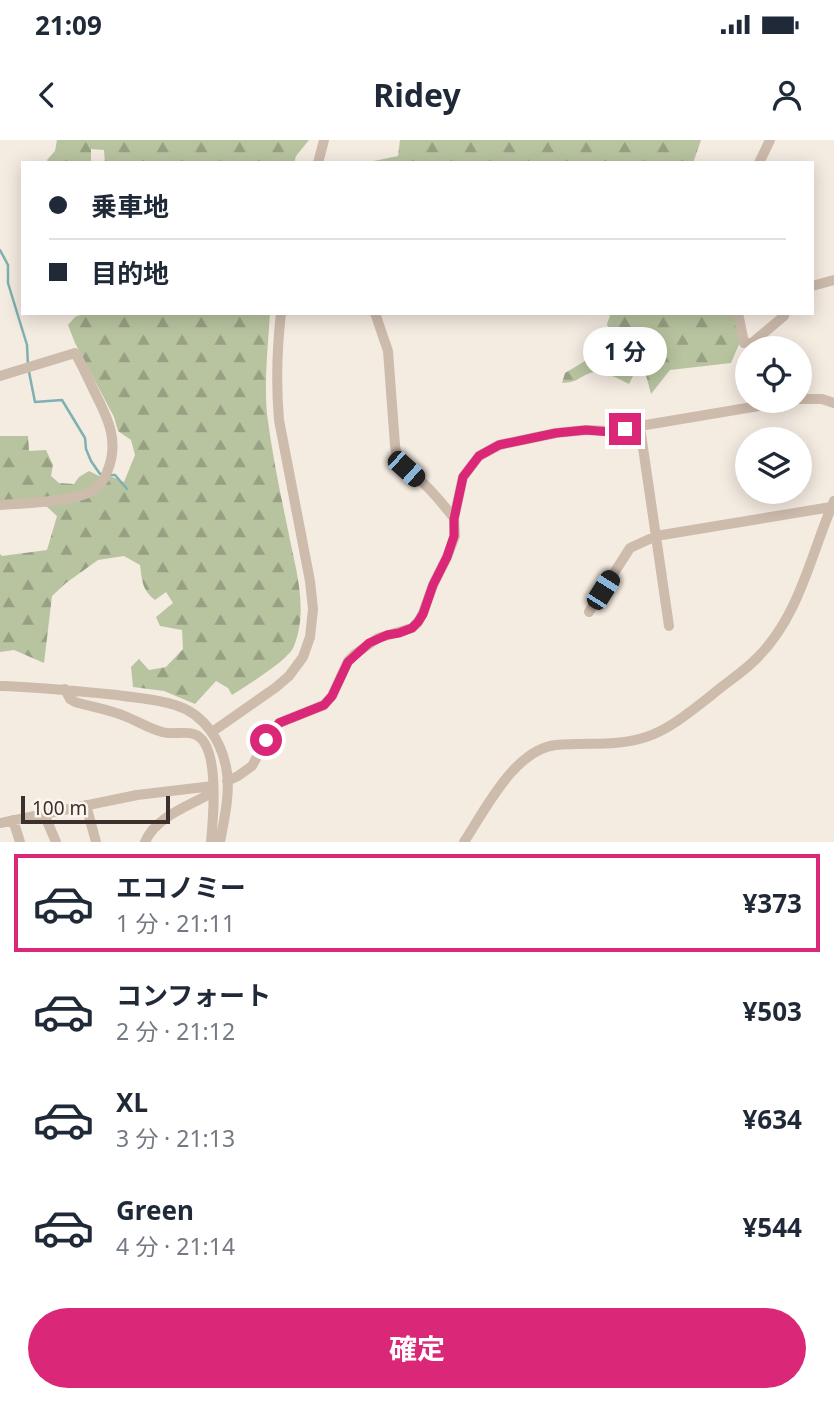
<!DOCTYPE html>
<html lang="ja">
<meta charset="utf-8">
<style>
:root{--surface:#fff;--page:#f2f2f3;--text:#1f2937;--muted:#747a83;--line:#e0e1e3;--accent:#db2777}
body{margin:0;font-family:"Noto Sans","Noto Sans JP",sans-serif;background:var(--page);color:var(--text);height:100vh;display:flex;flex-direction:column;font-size:26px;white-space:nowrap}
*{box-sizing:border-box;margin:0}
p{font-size:23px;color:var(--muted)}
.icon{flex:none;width:38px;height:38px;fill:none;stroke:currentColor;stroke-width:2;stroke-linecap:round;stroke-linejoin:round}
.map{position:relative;height:702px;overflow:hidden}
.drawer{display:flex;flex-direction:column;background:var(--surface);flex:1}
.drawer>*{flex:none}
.top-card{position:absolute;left:21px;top:21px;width:793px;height:154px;border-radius:0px;box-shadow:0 4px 18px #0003;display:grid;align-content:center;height:154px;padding:0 28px;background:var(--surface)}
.controls{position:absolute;left:735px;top:196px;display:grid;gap:14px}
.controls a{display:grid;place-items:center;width:77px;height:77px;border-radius:50%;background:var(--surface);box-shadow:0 4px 18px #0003;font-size:35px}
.scale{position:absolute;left:21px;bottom:18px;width:149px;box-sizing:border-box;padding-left:7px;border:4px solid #3b302b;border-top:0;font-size:19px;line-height:24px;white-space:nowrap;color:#3b302b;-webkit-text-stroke:5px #fbf5ee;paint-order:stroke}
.end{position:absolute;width:32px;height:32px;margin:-16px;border:9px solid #db2777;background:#fff;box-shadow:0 0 0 4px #fff}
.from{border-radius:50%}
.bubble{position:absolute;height:49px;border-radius:24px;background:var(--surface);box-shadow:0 4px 18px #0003;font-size:23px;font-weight:700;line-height:49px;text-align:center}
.car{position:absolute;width:21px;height:42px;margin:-21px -10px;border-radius:9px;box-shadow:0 0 5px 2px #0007;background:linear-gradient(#222 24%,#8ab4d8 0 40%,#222 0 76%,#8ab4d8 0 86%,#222 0)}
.top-card b{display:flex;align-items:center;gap:24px;height:66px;font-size:26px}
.top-card b+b{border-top:2px solid var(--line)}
.top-card i{width:18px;height:18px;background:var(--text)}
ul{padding:12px 0 0;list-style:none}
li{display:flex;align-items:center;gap:21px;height:98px;margin:0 14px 10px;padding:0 14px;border:4px solid transparent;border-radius:0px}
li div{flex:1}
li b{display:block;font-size:26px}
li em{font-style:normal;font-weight:700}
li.selected{border-color:var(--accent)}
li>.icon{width:63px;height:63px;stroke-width:1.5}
.action{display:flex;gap:14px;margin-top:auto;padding:14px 28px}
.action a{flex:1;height:80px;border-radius:42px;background:var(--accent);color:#fff;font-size:28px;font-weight:700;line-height:80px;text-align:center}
.status{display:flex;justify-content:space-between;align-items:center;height:49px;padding:0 35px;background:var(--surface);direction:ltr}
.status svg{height:19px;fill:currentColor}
header{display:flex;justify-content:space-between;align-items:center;height:91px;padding:0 28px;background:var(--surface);font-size:32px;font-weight:700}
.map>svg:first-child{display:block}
</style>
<div class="status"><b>21:09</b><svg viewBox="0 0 49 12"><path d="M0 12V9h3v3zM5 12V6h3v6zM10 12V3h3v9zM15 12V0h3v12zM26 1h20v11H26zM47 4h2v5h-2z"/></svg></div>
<header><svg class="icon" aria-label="back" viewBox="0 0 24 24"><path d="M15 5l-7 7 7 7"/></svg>Ridey<svg class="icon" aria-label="person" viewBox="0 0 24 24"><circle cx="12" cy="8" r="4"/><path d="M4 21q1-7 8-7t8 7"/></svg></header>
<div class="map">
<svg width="834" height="702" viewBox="0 0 834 702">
<defs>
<pattern id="forest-firs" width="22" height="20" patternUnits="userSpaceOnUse" patternTransform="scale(1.75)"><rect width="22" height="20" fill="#b8c4a0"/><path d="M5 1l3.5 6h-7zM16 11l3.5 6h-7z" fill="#97a083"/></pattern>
</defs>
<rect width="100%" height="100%" fill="#f4ebe1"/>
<path fill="url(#forest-firs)" d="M 57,0 L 309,0 L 296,16 L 294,23 L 105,23 L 104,10 L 91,9 L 91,23 L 49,23 L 47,20 L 55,11 Z
M 400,0 L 701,0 L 693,23 L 364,23 L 398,16 Z
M 85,173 L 270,173 C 268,205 264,243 267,274 C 272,313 280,352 288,390 C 295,427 309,469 294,506 C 288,521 247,545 232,555 L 228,548 L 216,541 L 195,564 L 164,551 L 133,547 L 131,527 L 139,519 L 149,530 L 166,527 L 183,509 L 182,490 L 160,486 L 156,477 L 173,463 L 166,452 L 155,460 C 142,450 142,440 140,425 L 124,416 L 98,420 L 66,443 L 52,456 L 44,523 L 14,510 L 0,512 L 0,414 L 2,416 L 47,410 L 57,376 L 45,365 L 91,356 L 110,336 L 124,342 L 135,315 L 131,300 L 118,291 L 114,277 L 75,203 L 68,185 L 75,177 Z
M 611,173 L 734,173 L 740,202 L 731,223 L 670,230 L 651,254 L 646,235 L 653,225 L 643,210 L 626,210 L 621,222 L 635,232 L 629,244 C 618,239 603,229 590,233 C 577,238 579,242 562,243 L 565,233 L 600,212 L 611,197 L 607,184 Z
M 0,296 L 28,296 L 29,311 L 46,310 L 53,325 L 51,336 L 59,343 L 74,344 L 79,337 L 89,331 L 101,337 L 94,348 L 81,353 L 0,363 Z"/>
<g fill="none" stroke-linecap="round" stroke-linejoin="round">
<path stroke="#7fb0b2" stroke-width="2.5" d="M 0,110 L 8,125 L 8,143 L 27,205 L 28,226
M 29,232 L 35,262 L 62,260 L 85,298 L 86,309 L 91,321 L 100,334 L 102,334
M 108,335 L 115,335 L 127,349"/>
<path stroke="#cdbbac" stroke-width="10" d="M 318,23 L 324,0
M 759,23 L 770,0
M 812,146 L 834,140
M 375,173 L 388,211 L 395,305 L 398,324 C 421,337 438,358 454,378
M 738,173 L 744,203 L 752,203 L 784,176 L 785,173
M 0,236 L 75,213 C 82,225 88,238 94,251 C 108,278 120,302 107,332 C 104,341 99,348 90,352 C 70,362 24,363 0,365
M 800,259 L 822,259 L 834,263
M 640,287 L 669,486
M 589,472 L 630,408 L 656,396 L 831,367
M 0,546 C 39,547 78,551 117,555 C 136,558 156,559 175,565 C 205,574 223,603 227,633 C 230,655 224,680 220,702
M 65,549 L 70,559 L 75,562 C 92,567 111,570 127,577 C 139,582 150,589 162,592 C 173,595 184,591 194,594 C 221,603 213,680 211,702
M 212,592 L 275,548 L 289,536 L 303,517 L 310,497 L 313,469 L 310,441 L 279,280 C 276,245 277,208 281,173
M 227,641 L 238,636 L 252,626 L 266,600 L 279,583 L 324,565 L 332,556 L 348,521 L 355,514 L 378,498 L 412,488 L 418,482 L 423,473 L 433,445 L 447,417 L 455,396 L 454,378 L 463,337 L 479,316 L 499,305 L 556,293 L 586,290 L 610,291 L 789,261
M 86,665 L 96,702
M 44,674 L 56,702
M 13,680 L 20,702
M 0,683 L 137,655 L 213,646
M 145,702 C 156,676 190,666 213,652
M 464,702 C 485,670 515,609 556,605 C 587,602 616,607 646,597 C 669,590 694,569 713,554 C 727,542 745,531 758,517 C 800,475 811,413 834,361"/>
</g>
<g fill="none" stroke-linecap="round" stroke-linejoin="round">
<path stroke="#db2777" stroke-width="9" d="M 266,600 L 279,583 L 324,565 L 332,556 L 348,522 L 369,503 L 387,495 L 399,493 L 412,488 L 418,482 L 423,474 L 433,445 L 447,417 L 454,396 L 454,379 L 463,337 L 479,316 L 499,305 L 556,293 L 586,290 L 610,292 L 625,289"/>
</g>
</svg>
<div class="controls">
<a><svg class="icon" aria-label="locate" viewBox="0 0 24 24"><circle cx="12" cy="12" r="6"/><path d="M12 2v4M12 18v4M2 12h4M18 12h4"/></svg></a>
<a><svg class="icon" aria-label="layers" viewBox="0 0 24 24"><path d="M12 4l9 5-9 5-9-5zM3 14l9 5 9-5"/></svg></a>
</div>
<div class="scale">100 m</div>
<i class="end from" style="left:266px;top:600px"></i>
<i class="end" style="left:625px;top:289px"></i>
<div class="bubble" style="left:583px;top:187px;width:84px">1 分</div>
<i class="car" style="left:406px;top:329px;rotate:132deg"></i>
<i class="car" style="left:603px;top:450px;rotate:32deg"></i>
<div class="top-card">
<b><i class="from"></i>乗車地</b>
<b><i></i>目的地</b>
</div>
</div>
<section class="drawer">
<ul>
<li class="selected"><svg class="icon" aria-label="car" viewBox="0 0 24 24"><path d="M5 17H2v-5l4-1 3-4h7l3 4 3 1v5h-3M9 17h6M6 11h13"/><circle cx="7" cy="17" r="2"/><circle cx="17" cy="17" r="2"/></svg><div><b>エコノミー</b><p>1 分 · 21:11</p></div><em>¥373</em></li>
<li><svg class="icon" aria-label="car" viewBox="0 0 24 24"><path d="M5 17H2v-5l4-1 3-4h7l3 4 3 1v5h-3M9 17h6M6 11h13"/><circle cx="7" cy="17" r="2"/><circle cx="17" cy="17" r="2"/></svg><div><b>コンフォート</b><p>2 分 · 21:12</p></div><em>¥503</em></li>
<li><svg class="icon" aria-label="car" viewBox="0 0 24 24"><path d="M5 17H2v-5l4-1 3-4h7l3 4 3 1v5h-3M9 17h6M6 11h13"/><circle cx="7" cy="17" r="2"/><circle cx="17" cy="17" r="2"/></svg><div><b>XL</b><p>3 分 · 21:13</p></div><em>¥634</em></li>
<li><svg class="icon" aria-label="car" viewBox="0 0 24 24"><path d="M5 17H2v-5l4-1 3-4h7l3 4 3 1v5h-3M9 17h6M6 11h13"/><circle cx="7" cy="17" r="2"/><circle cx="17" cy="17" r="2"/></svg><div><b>Green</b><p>4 分 · 21:14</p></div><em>¥544</em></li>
</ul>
<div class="action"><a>確定</a></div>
</section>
